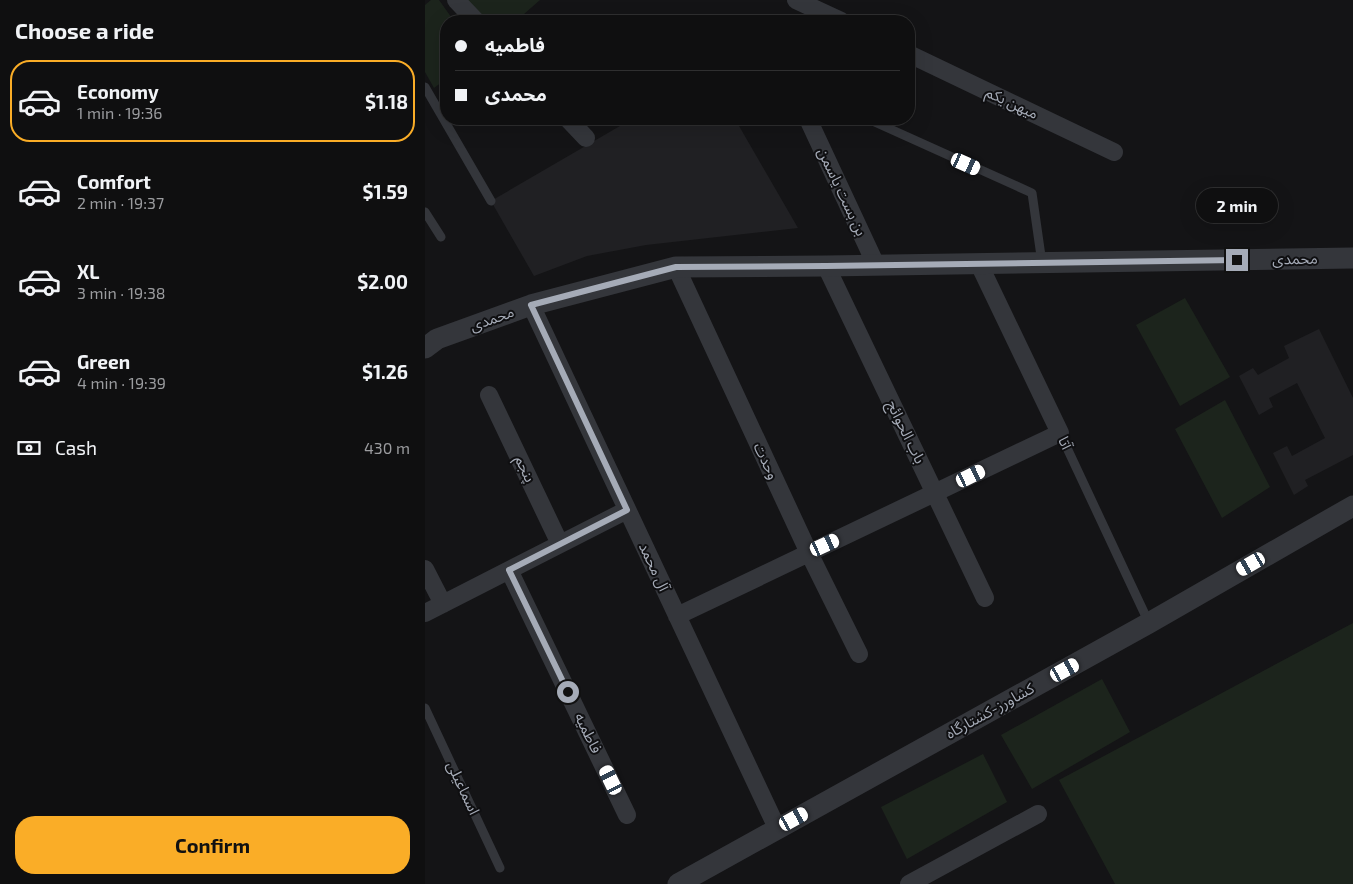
<!DOCTYPE html>
<meta charset="utf-8">
<style>
:root{--surface:#0f0f10;--page:#181819;--text:#f1f3f6;--muted:#9b9c9f;--line:#2f2f30;--accent:#faad27}
body{margin:0;font-family:"Exo 2","Noto Sans Arabic",sans-serif;background:var(--page);color:var(--text);height:100vh;display:flex;flex-direction:column;font-size:19px;white-space:nowrap}
*{box-sizing:border-box;margin:0}
p{font-size:16px;color:var(--muted)}
.icon{flex:none;width:28px;height:28px;fill:none;stroke:currentColor;stroke-width:2;stroke-linecap:round;stroke-linejoin:round}
.map{position:relative;flex:1;overflow:hidden}
.drawer{display:flex;flex-direction:column;background:var(--surface);width:425px}
.drawer>*{flex:none}
.guide{position:absolute;left:15px;top:15px;width:475px;height:110px;border-radius:20px;box-shadow:0 5px 20px #0002,0 0 0 1px var(--line);display:grid;align-content:center;height:110px;padding:0 15px;background:var(--surface)}
.end{position:absolute;width:22px;height:22px;margin:-11px;border:6px solid #a5abb7;background:#111;box-shadow:0 0 0 2px #111}
.from{border-radius:50%}
.bubble{position:absolute;height:35px;border-radius:18px;background:var(--surface);box-shadow:0 5px 20px #0002,0 0 0 1px var(--line);font-size:16px;font-weight:700;line-height:35px;text-align:center}
.car{position:absolute;width:15px;height:30px;margin:-15px -8px;border-radius:6px;box-shadow:0 0 4px 1px #0007;background:linear-gradient(#fff 24%,#345 0 40%,#fff 0 76%,#345 0 86%,#fff 0)}
.guide b{display:flex;align-items:center;gap:18px;height:48px;font-size:19px}
.guide b+b{border-top:1px solid var(--line)}
.guide i{width:12px;height:12px;background:var(--text)}
ul{padding:0;list-style:none}
li{display:flex;align-items:center;gap:15px;height:82px;margin:0 10px 8px;padding:0 5px;border:2px solid transparent;border-radius:20px}
li div{flex:1}
li b{display:block;font-size:19px}
li em{font-style:normal;font-weight:700}
li.current{border-color:var(--accent)}
li>.icon{width:45px;height:45px;stroke-width:1.5}
h2{padding:0 15px;font-size:22px;line-height:60px}
.pay{display:flex;align-items:center;gap:12px;height:55px;padding:0 15px;font-size:19px}
.pay p{margin-inline-start:auto}
.primary-button{display:flex;gap:10px;margin-top:auto;padding:10px 15px}
.primary-button a{flex:1;height:58px;border-radius:20px;background:var(--accent);color:#111;font-size:20px;font-weight:700;line-height:58px;text-align:center}
main{display:flex;flex:1;min-height:0}
.map>svg:first-child{display:block}
</style>
<main>
<section class="drawer">
<h2>Choose a ride</h2>
<ul>
<li class="current"><svg class="icon" aria-label="car" viewBox="0 0 24 24"><path d="M5 17H2v-5l4-1 3-4h7l3 4 3 1v5h-3M9 17h6M6 11h13"/><circle cx="7" cy="17" r="2"/><circle cx="17" cy="17" r="2"/></svg><div><b>Economy</b><p>1 min · 19:36</p></div><em>$1.18</em></li>
<li><svg class="icon" aria-label="car" viewBox="0 0 24 24"><path d="M5 17H2v-5l4-1 3-4h7l3 4 3 1v5h-3M9 17h6M6 11h13"/><circle cx="7" cy="17" r="2"/><circle cx="17" cy="17" r="2"/></svg><div><b>Comfort</b><p>2 min · 19:37</p></div><em>$1.59</em></li>
<li><svg class="icon" aria-label="car" viewBox="0 0 24 24"><path d="M5 17H2v-5l4-1 3-4h7l3 4 3 1v5h-3M9 17h6M6 11h13"/><circle cx="7" cy="17" r="2"/><circle cx="17" cy="17" r="2"/></svg><div><b>XL</b><p>3 min · 19:38</p></div><em>$2.00</em></li>
<li><svg class="icon" aria-label="car" viewBox="0 0 24 24"><path d="M5 17H2v-5l4-1 3-4h7l3 4 3 1v5h-3M9 17h6M6 11h13"/><circle cx="7" cy="17" r="2"/><circle cx="17" cy="17" r="2"/></svg><div><b>Green</b><p>4 min · 19:39</p></div><em>$1.26</em></li>
</ul>
<div class="pay"><svg class="icon" aria-label="cash" viewBox="0 0 24 24"><path d="M3 7h18v10H3z"/><circle cx="12" cy="12" r="2"/></svg>Cash<p>430 m</p></div>
<div class="primary-button"><a>Confirm</a></div>
</section>
<div class="map">
<svg width="928" height="884" viewBox="0 0 928 884">
<rect width="100%" height="100%" fill="#141416"/>
<path fill="#202023" d="M 207,119 L 310,119 L 373,228 L 221,245 L 162,256 L 109,276 L 66,201 Z
M 894,329 L 928,398 L 928,455 L 880,480 L 883,486 L 869,495 L 848,453 L 862,446 L 867,456 L 900,438 L 872,383 L 844,398 L 848,407 L 834,415 L 814,376 L 828,368 L 833,375 L 864,358 L 859,346 Z"/>
<path fill="#1c241c" d="M 6,0 L 14,0 L 29,21 L 21,21 L 21,79 L 9,88 L 0,72 L 0,5 Z
M 38,0 L 115,0 L 91,21 L 59,21 Z
M 760,298 L 805,377 L 755,406 L 711,325 Z
M 800,400 L 845,487 L 797,518 L 750,429 Z
M 928,623 L 928,884 L 690,884 L 634,780 Z
M 677,679 L 705,732 L 607,789 L 576,735 Z
M 558,754 L 582,802 L 482,859 L 456,807 Z"/>
<g fill="none" stroke-linecap="round" stroke-linejoin="round">
<path stroke="#34363b" stroke-width="9" d="M 0,87 L 66,201
M 443,119 L 607,193 L 617,263
M 0,212 L 16,237
M 635,433 L 724,623
M 0,708 L 75,868"/>
<path stroke="#34363b" stroke-width="18" d="M 31,0 L 51,21
M 371,0 L 416,21
M 484,54 L 689,152
M 143,119 L 161,138
M 383,119 L 451,265
M 401,266 L 560,598
M 251,267 L 384,553 L 434,654
M 106,305 L 352,828
M 64,395 L 135,544
M 0,569 L 18,604
M 84,570 L 202,815
M 0,613 L 202,510
M 252,616 L 635,433 L 554,264
M 484,884 L 613,814"/>
<path stroke="#34363b" stroke-width="21" d="M 0,348 L 12,339 L 106,305 L 251,267 L 401,266 L 928,258
M 253,884 L 724,623 L 928,506"/>
</g>
<g fill="none" stroke-linecap="round" stroke-linejoin="round">
<path stroke="#a5abb7" stroke-width="6" d="M 143,692 L 84,570 L 202,510 L 106,305 L 251,267 L 401,266 L 812,260"/>
</g>
<g text-anchor="middle" stroke-width="4" stroke-linejoin="round" paint-order="stroke">
<g font-size="15" fill="#a5abb7" stroke="#0f0f11">
<text transform="translate(587 103) rotate(25)" y="5">میهن یکم</text>
<text transform="translate(417 192) rotate(65)" y="5">بن بست یاسمن</text>
<text transform="translate(870 259) rotate(-1)" y="5">محمدی</text>
<text transform="translate(67 319) rotate(-20)" y="5">محمدی</text>
<text transform="translate(481 432) rotate(64)" y="5">باب الحوائج</text>
<text transform="translate(640 443) rotate(65)" y="5">آتا</text>
<text transform="translate(341 461) rotate(65)" y="5">وحدت</text>
<text transform="translate(100 469) rotate(64)" y="5">پنجم</text>
<text transform="translate(229 567) rotate(65)" y="5">آل محمد</text>
<text transform="translate(565 711) rotate(-29)" y="5">کشاورز-کشتارگاه</text>
<text transform="translate(163 733) rotate(64)" y="5">فاطمیه</text>
<text transform="translate(38 788) rotate(65)" y="5">اسماعیلی</text>
</g>
</g>
</svg>
<i class="end from" style="left:143px;top:692px"></i>
<i class="end" style="left:812px;top:260px"></i>
<div class="bubble" style="left:771px;top:188px;width:82px">2 min</div>
<i class="car" style="left:541px;top:164px;rotate:114deg"></i>
<i class="car" style="left:546px;top:476px;rotate:64deg"></i>
<i class="car" style="left:400px;top:545px;rotate:65deg"></i>
<i class="car" style="left:826px;top:564px;rotate:240deg"></i>
<i class="car" style="left:640px;top:670px;rotate:61deg"></i>
<i class="car" style="left:186px;top:780px;rotate:334deg"></i>
<i class="car" style="left:369px;top:819px;rotate:61deg"></i>
<div class="guide">
<b><i class="from"></i>فاطمیه</b>
<b><i></i>محمدی</b>
</div>
</div>
</main>
